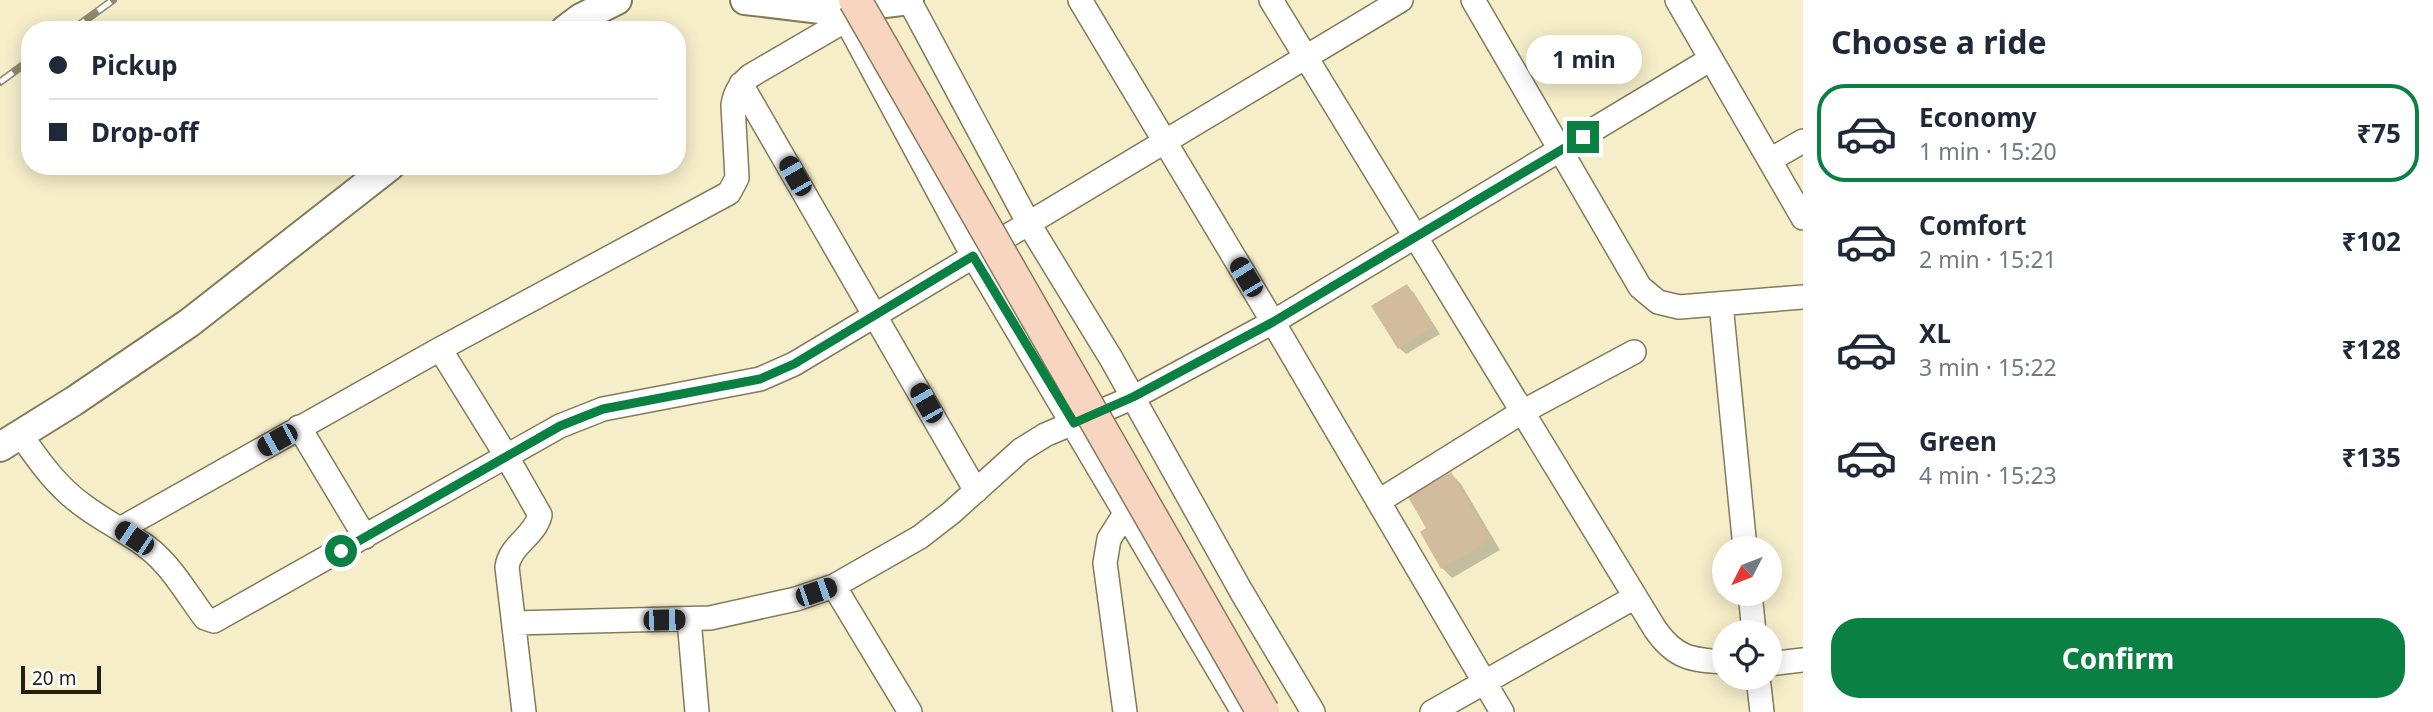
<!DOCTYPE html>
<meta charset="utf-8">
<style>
:root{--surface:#fff;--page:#f2f2f3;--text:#1f2937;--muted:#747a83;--line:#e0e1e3;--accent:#0b8043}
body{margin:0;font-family:"Noto Sans",sans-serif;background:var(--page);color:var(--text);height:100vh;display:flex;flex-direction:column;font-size:26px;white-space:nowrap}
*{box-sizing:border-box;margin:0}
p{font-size:23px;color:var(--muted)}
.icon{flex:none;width:38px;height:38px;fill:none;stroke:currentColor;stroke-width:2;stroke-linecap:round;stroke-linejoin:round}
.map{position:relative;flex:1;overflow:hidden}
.drawer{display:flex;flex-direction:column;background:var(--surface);width:630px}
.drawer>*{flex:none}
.hud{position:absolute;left:21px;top:21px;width:665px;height:154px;border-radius:28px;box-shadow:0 4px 18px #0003;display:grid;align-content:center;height:154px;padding:0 28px;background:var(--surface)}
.needle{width:46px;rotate:228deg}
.controls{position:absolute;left:1712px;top:536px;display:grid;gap:14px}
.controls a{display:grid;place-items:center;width:70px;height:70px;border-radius:50%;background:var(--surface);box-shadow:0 4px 18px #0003;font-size:35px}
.scale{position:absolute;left:21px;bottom:18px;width:80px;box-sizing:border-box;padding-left:7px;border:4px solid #221f12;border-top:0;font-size:19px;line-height:24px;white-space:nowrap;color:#221f12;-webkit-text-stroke:5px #fff;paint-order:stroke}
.end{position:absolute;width:32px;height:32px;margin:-16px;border:9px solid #0b8043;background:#fff;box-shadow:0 0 0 4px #fff}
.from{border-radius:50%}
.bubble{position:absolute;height:49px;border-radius:24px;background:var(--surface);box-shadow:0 4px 18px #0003;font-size:23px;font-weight:700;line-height:49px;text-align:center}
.car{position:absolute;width:21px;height:42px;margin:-21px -10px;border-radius:9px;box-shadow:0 0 5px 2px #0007;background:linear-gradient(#222 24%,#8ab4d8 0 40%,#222 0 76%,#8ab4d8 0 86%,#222 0)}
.hud b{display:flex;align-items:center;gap:24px;height:66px;font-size:26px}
.hud b+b{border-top:2px solid var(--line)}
.hud i{width:18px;height:18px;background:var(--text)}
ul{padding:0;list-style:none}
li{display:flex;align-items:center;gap:21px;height:98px;margin:0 14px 10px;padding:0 14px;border:4px solid transparent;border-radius:28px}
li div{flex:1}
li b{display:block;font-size:26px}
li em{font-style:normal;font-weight:700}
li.active{border-color:var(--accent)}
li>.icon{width:63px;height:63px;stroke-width:1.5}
h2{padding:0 28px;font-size:32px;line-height:84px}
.cta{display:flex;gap:14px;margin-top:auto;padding:14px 28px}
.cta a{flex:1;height:80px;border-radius:28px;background:var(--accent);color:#fff;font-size:28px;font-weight:700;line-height:80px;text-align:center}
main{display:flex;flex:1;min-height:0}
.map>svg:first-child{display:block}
</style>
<main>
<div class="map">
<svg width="1803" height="712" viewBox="0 0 1803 712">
<rect width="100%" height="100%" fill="#f6eec9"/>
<path fill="#0003" d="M 1407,286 L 1414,293 L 1440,334 L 1406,354 L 1399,348 Z
M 1451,474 L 1461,484 L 1500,550 L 1452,578 L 1442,568 L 1429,529 Z"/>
<path fill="#d3bb9d" d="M 1407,284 L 1434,326 L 1398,349 L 1371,306 Z
M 1451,472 L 1491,540 L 1441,569 L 1420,532 L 1426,528 L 1408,497 Z"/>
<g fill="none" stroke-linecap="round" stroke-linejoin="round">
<defs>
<path id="minor" d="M 909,0 L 1029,224 L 1112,360 L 1241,591 L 1313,712
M 1080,0 L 1273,322 L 1502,712
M 1271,0 L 1655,629 C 1675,658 1691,660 1724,662
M 1473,0 L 1640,287 L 1658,302 L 1679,307 L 1803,297
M 1677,0 L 1803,218
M 840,9 L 973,256 L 1243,712
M 741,84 L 976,491
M 1770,160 L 1803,141
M 1721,304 L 1745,548
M 440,349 L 507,457 L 540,515 C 535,536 510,545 507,567 L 524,712
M 299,427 L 365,537
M 20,434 C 39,461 57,487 84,506 C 104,521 127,532 147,547 C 171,565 187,594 205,618 L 214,621 L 560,426 L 603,409 L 760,379 L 794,364 L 1401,0
M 1379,501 L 1522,412 L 1634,352
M 120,529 L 440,349 L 729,193 L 737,178 L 733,105 C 735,92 740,85 750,76 L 846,20
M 834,586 L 910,712
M 1750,593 L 1754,632
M 689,619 L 697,712
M 514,623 L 710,618 L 796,599 L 834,586 L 920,537 L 951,513 L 1021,450 L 1045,435 L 1134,397 L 1273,322 L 1711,59
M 1769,664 L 1803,660
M 1758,677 L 1762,712
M 1125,712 L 1105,563 L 1109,539 L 1126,512
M 1432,712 L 1635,597"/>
<path id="tertiary" d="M 745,0 L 829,10 L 909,0
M 565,30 L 581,18 L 617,0
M 0,447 L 74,401 L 189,323 L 390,166"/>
</defs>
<use href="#minor" stroke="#827b5a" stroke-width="26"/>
<use href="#tertiary" stroke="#827b5a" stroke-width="32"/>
<use href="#minor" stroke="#fff" stroke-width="23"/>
<use href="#tertiary" stroke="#fff" stroke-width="28"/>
<defs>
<path id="rail" d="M 72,30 L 113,0
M 0,82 L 30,60"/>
</defs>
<use href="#rail" stroke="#8e896f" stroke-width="8"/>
<use href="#rail" stroke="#fff" stroke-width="5" stroke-dasharray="16" stroke-linecap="butt"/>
<defs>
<path id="secondary-bridge" d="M 855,0 L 1263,712"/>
</defs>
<use href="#secondary-bridge" stroke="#827b5a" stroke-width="35" stroke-linecap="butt"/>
<use href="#secondary-bridge" stroke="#f7d5c0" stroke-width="32"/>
</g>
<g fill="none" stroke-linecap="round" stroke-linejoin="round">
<path stroke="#0b8043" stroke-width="9" d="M 341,551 L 560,426 L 603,409 L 760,379 L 794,364 L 973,256 L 1074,423 L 1133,397 L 1273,322 L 1583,137"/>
</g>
</svg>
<div class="controls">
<a><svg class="needle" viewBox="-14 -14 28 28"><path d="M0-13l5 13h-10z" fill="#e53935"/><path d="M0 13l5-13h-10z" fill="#747a83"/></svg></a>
<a><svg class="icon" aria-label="locate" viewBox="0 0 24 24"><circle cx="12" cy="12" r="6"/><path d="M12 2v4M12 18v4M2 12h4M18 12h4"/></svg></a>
</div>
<div class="scale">20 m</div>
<i class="end from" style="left:341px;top:551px"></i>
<i class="end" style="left:1583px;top:137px"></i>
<div class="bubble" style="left:1526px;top:35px;width:116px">1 min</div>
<i class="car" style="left:795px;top:176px;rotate:330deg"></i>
<i class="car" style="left:1246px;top:277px;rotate:329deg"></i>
<i class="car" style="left:926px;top:403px;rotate:330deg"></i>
<i class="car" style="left:277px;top:440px;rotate:241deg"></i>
<i class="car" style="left:134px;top:538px;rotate:304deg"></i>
<i class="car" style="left:816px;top:592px;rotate:71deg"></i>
<i class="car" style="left:664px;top:620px;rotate:89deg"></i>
<div class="hud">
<b><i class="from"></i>Pickup</b>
<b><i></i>Drop-off</b>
</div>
</div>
<section class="drawer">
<h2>Choose a ride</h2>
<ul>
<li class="active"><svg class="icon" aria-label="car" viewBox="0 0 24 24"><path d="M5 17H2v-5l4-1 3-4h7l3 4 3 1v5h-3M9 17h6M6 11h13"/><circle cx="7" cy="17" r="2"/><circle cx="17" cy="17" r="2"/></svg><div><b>Economy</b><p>1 min · 15:20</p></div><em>₹75</em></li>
<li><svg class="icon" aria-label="car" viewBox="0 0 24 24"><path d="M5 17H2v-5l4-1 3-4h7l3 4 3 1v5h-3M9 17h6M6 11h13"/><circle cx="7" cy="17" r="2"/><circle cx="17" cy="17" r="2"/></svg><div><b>Comfort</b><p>2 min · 15:21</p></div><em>₹102</em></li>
<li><svg class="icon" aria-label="car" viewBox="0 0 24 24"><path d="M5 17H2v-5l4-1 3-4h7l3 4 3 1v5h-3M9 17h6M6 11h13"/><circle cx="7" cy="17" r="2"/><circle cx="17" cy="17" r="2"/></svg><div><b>XL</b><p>3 min · 15:22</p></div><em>₹128</em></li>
<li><svg class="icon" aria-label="car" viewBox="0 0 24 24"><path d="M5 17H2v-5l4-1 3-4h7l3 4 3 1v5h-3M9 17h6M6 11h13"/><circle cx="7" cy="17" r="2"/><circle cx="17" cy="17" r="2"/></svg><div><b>Green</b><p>4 min · 15:23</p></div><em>₹135</em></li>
</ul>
<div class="cta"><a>Confirm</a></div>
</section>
</main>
